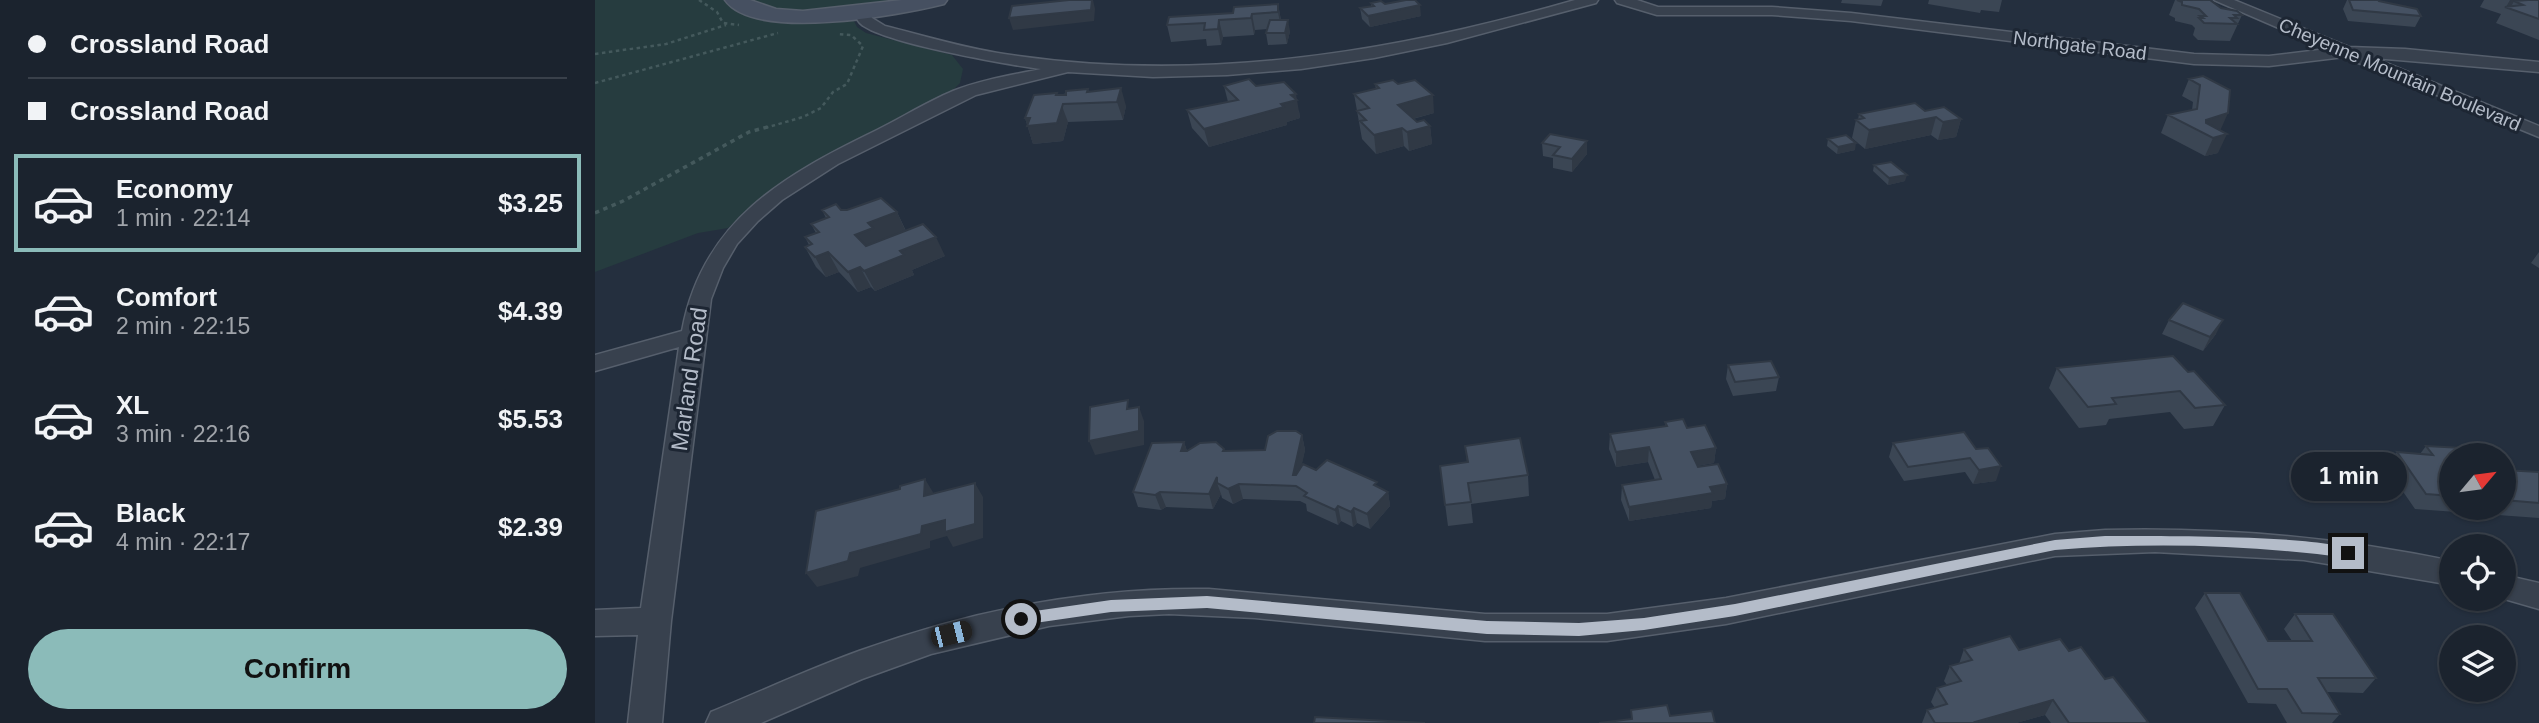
<!DOCTYPE html>
<meta charset="utf-8">
<style>
:root{--surface:#1b232e;--page:#242b36;--text:#f1f3f6;--muted:#a0a4aa;--line:#39404a;--accent:#8bbbb9}
body{margin:0;font-family:Helvetica,sans-serif;background:var(--page);color:var(--text);height:100vh;display:flex;flex-direction:column;font-size:26px;white-space:nowrap}
*{box-sizing:border-box;margin:0}
p{font-size:23px;color:var(--muted)}
.icon{flex:none;width:38px;height:38px;fill:none;stroke:currentColor;stroke-width:2;stroke-linecap:round;stroke-linejoin:round}
.map{position:relative;flex:1;overflow:hidden}
.drawer{display:flex;flex-direction:column;background:var(--surface);width:595px}
.drawer>*{flex:none}
.guide{display:grid;align-content:center;height:154px;padding:0 28px;background:var(--surface)}
.needle{width:46px;rotate:61deg}
.fabs{position:absolute;left:1844px;top:443px;display:grid;gap:14px}
.fabs a{display:grid;place-items:center;width:77px;height:77px;border-radius:50%;background:var(--surface);box-shadow:0 2px 5px #0004,0 0 0 2px var(--line);font-size:35px}
.end{position:absolute;width:32px;height:32px;margin:-16px;border:9px solid #b4bcc9;background:#111;box-shadow:0 0 0 4px #111}
.from{border-radius:50%}
.bubble{position:absolute;height:49px;border-radius:24px;background:var(--surface);box-shadow:0 2px 5px #0004,0 0 0 2px var(--line);font-size:23px;font-weight:700;line-height:49px;text-align:center}
.car{position:absolute;width:21px;height:42px;margin:-21px -10px;border-radius:9px;box-shadow:0 0 5px 2px #0007;background:linear-gradient(#222 24%,#8ab4d8 0 40%,#222 0 76%,#8ab4d8 0 86%,#222 0)}
.guide b{display:flex;align-items:center;gap:24px;height:66px;font-size:26px}
.guide b+b{border-top:2px solid var(--line)}
.guide i{width:18px;height:18px;background:var(--text)}
ul{padding:0;list-style:none}
li{display:flex;align-items:center;gap:21px;height:98px;margin:0 14px 10px;padding:0 14px;border:4px solid transparent;border-radius:0px}
li div{flex:1}
li b{display:block;font-size:26px}
li em{font-style:normal;font-weight:700}
li.selected{border-color:var(--accent)}
li>.icon{width:63px;height:63px;stroke-width:1.5}
.action{display:flex;gap:14px;margin-top:auto;padding:14px 28px}
.action a{flex:1;height:80px;border-radius:42px;background:var(--accent);color:#111;font-size:28px;font-weight:700;line-height:80px;text-align:center}
main{display:flex;flex:1;min-height:0}
.map>svg:first-child{display:block}
</style>
<main>
<section class="drawer">
<div class="guide">
<b><i class="from"></i>Crossland Road</b>
<b><i></i>Crossland Road</b>
</div>
<ul>
<li class="selected"><svg class="icon" aria-label="car" viewBox="0 0 24 24"><path d="M5 17H2v-5l4-1 3-4h7l3 4 3 1v5h-3M9 17h6M6 11h13"/><circle cx="7" cy="17" r="2"/><circle cx="17" cy="17" r="2"/></svg><div><b>Economy</b><p>1 min · 22:14</p></div><em>$3.25</em></li>
<li><svg class="icon" aria-label="car" viewBox="0 0 24 24"><path d="M5 17H2v-5l4-1 3-4h7l3 4 3 1v5h-3M9 17h6M6 11h13"/><circle cx="7" cy="17" r="2"/><circle cx="17" cy="17" r="2"/></svg><div><b>Comfort</b><p>2 min · 22:15</p></div><em>$4.39</em></li>
<li><svg class="icon" aria-label="car" viewBox="0 0 24 24"><path d="M5 17H2v-5l4-1 3-4h7l3 4 3 1v5h-3M9 17h6M6 11h13"/><circle cx="7" cy="17" r="2"/><circle cx="17" cy="17" r="2"/></svg><div><b>XL</b><p>3 min · 22:16</p></div><em>$5.53</em></li>
<li><svg class="icon" aria-label="car" viewBox="0 0 24 24"><path d="M5 17H2v-5l4-1 3-4h7l3 4 3 1v5h-3M9 17h6M6 11h13"/><circle cx="7" cy="17" r="2"/><circle cx="17" cy="17" r="2"/></svg><div><b>Black</b><p>4 min · 22:17</p></div><em>$2.39</em></li>
</ul>
<div class="action"><a>Confirm</a></div>
</section>
<div class="map">
<svg width="1944" height="723" viewBox="0 0 1944 723">
<rect width="100%" height="100%" fill="#242f3e"/>
<path fill="#263c3f" d="M 0,0 L 323,0 L 258,19 L 262,27 L 271,33 L 357,55 L 368,69 L 365,83 L 357,91 L 210,169 L 177,189 L 133,228 L 103,233 L 0,272 Z"/>
<g fill="none" stroke-linecap="round" stroke-linejoin="round">
<defs>
<path id="street" d="M 980,0 L 1003,0 L 1001,3 L 852,43 L 779,58 L 706,69 L 632,75 L 558,77 L 473,72 L 381,95 L 243,164 L 187,200 L 163,221 L 142,244 L 128,268 L 116,299 L 76,621 L 67,723 L 33,723 L 43,635 L 0,636 L 0,610 L 46,608 L 84,347 L 0,371 L 0,355 L 87,331 C 107,221 189,175 282,130 C 308,117 332,102 358,91 C 386,80 417,75 446,69 C 416,65 280,42 264,22 C 262,20 261,15 261,12 L 263,9 L 273,9 L 277,18 L 290,26 C 330,36 369,48 409,54 C 603,84 793,54 980,0 Z
M 1020,0 L 1042,0 L 1063,7 L 1177,7 L 1256,13 L 1599,54 L 1674,56 L 1732,49 L 1619,0 L 1639,0 L 1754,47 L 1810,49 L 1944,62 L 1944,72 L 1779,58 L 1944,126 L 1944,137 L 1749,57 L 1674,66 L 1599,64 L 1256,21 L 1177,15 L 1062,15 L 1022,3 Z
M 1510,530 C 1627,527 1742,537 1857,561 L 1857,585 L 1709,560 L 1560,552 L 1460,556 L 1131,624 L 1012,641 L 890,641 L 660,618 L 574,614 L 534,616 L 454,626 L 336,654 L 267,679 L 166,723 L 111,723 L 116,712 C 165,692 214,669 264,651 C 377,610 494,587 614,589 L 890,614 L 1012,614 L 1131,598 L 1460,534 Z
M 1909,575 L 1944,583 L 1944,609 L 1906,598 L 1909,598 Z"/>
<path id="secondary" d="M 130,0 L 155,0 L 181,9 L 208,11 L 307,0 L 352,0 L 349,4 C 305,15 159,42 130,0 Z"/>
</defs>
<use href="#street" stroke="#565f6c" stroke-width="3"/>
<use href="#secondary" stroke="#565f6c" stroke-width="3"/>
<path stroke="#44595c" stroke-width="2.5" stroke-dasharray="3.5 3.5" stroke-linecap="butt" d="M 104,0 L 122,12 L 128,23 L 144,25
M 0,54 L 71,44 L 131,25
M 0,83 L 183,33
M 170,128 L 208,117 L 226,108 L 238,92 L 252,84 L 268,46 L 256,35 L 243,34"/>
<path stroke="#44595c" stroke-width="3.5" stroke-dasharray="4.5 4.5" stroke-linecap="butt" d="M 0,213 L 28,201 L 154,132 L 176,126"/>
<use href="#street" fill="#38414e" fill-rule="evenodd"/>
<use href="#secondary" fill="#465061" fill-rule="evenodd"/>
</g>
<path fill="#3b4654" d="M 1247,0 L 1288,0 L 1286,6 L 1246,3 Z
M 1334,0 L 1407,0 L 1404,12 L 1386,10 L 1385,13 L 1333,4 Z
M 1580,0 L 1615,0 L 1626,8 L 1647,15 L 1635,41 L 1603,40 L 1598,35 L 1600,28 L 1597,25 L 1580,21 L 1580,18 L 1574,15 Z
M 1752,0 L 1783,0 L 1784,1 L 1826,16 L 1820,27 L 1753,21 L 1748,9 Z
M 1889,0 L 1944,0 L 1944,40 L 1901,23 L 1906,14 L 1885,7 Z
M 776,3 L 790,4 L 826,16 L 775,27 L 767,19 L 765,8 L 776,6 Z
M 683,4 L 686,20 L 695,31 L 692,44 L 673,45 L 671,33 L 673,29 L 660,30 L 659,35 L 628,37 L 626,45 L 612,46 L 611,39 L 576,42 L 572,25 Z
M 1608,76 L 1625,131 L 1623,153 L 1610,156 L 1566,133 L 1573,115 L 1597,110 L 1598,102 L 1587,96 L 1594,79 Z
M 780,84 L 803,84 L 839,113 L 818,119 L 822,122 L 835,126 L 837,144 L 814,151 L 809,146 L 781,154 L 767,139 L 759,94 L 781,89 Z
M 629,86 L 661,86 L 704,111 L 705,118 L 692,122 L 692,125 L 614,147 L 597,128 L 592,110 L 633,102 Z
M 493,89 L 494,92 L 531,106 L 528,120 L 473,122 L 468,141 L 438,144 L 430,118 L 463,95 Z
M 1330,111 L 1366,119 L 1361,137 L 1343,140 L 1336,135 L 1270,149 L 1257,138 L 1261,120 L 1263,120 L 1264,114 Z
M 1233,139 L 1260,150 L 1242,154 L 1232,146 Z
M 992,141 L 992,154 L 977,172 L 958,168 L 958,158 L 948,156 L 947,143 Z
M 1279,165 L 1310,181 L 1293,185 L 1278,171 Z
M 227,210 L 302,212 L 311,231 L 350,256 L 317,270 L 319,275 L 280,291 L 276,287 L 263,292 L 244,272 L 231,277 L 221,267 L 210,247 L 214,245 L 210,237 L 221,233 L 216,224 L 231,218 Z
M 1944,252 L 1944,268 L 1936,263 Z
M 1574,320 L 1621,334 L 1608,351 L 1567,334 Z
M 1133,365 L 1184,377 L 1181,391 L 1138,396 L 1131,379 Z
M 1462,368 L 1593,372 L 1630,405 L 1618,426 L 1589,429 L 1575,412 L 1514,419 L 1511,425 L 1484,428 L 1454,388 Z
M 1070,422 L 1092,428 L 1121,448 L 1119,463 L 1102,466 L 1132,484 L 1130,499 L 1117,501 L 1116,508 L 1034,521 L 1026,500 L 1027,485 L 1060,480 L 1053,462 L 1021,467 L 1014,449 L 1015,434 L 1070,426 Z
M 1369,432 L 1401,481 L 1378,484 L 1370,472 L 1309,481 L 1294,457 L 1298,443 Z
M 707,435 L 710,450 L 706,466 L 783,487 L 793,492 L 795,506 L 775,529 L 762,523 L 758,527 L 746,521 L 743,525 L 712,511 L 711,504 L 705,501 L 648,499 L 638,504 L 627,498 L 626,494 L 618,509 L 571,507 L 566,510 L 543,507 L 538,492 L 589,442 L 592,451 L 629,449 L 630,451 L 670,450 Z
M 870,446 L 933,475 L 934,496 L 876,504 L 878,523 L 853,526 L 845,466 L 872,462 Z
M 1831,446 L 1857,455 L 1857,508 L 1909,508 L 1909,470 L 1944,472 L 1944,518 L 1820,509 L 1791,467 L 1802,452 L 1825,454 Z
M 1610,593 L 1673,641 L 1697,641 L 1689,629 L 1700,614 L 1781,678 L 1768,693 L 1732,692 L 1745,714 L 1737,723 L 1692,723 L 1681,704 L 1653,703 L 1600,608 Z
M 1369,649 L 1474,651 L 1510,679 L 1553,722 L 1553,723 L 1456,723 L 1450,715 L 1421,723 L 1327,723 L 1332,710 L 1340,708 L 1336,702 L 1342,688 L 1352,685 L 1349,681 L 1355,666 L 1364,664 Z"/>
<path fill="#303945" d="M 498,0 L 500,9 L 499,21 L 418,30 L 414,18 Z
M 1915,0 L 1921,0 L 1920,2 L 1919,1 L 1915,9 L 1911,7 Z
M 683,4 L 686,21 L 686,28 L 683,12 Z
M 825,5 L 826,16 L 775,27 L 773,16 Z
M 657,14 L 660,30 L 659,35 L 656,18 Z
M 624,20 L 628,37 L 626,45 L 623,29 Z
M 693,20 L 695,31 L 692,44 L 690,33 Z
M 526,88 L 531,106 L 528,120 L 522,102 Z
M 462,93 L 473,122 L 468,141 L 438,144 L 430,118 L 461,95 Z
M 701,94 L 705,118 L 692,122 L 692,125 L 614,147 L 609,129 Z
M 838,95 L 839,113 L 805,122 L 803,105 Z
M 1633,113 L 1625,131 L 1606,132 L 1611,120 Z
M 1341,117 L 1336,135 L 1270,149 L 1274,130 Z
M 1366,119 L 1361,137 L 1343,140 L 1348,122 Z
M 835,126 L 837,144 L 814,151 L 812,132 Z
M 807,128 L 809,146 L 781,154 L 779,135 Z
M 1632,134 L 1623,153 L 1610,156 L 1618,138 Z
M 992,141 L 992,154 L 977,172 L 977,159 Z
M 1261,143 L 1260,150 L 1242,154 L 1243,147 Z
M 1312,175 L 1310,181 L 1293,185 L 1294,178 Z
M 302,212 L 311,232 L 270,255 L 260,235 L 273,223 Z
M 341,237 L 350,256 L 317,270 L 319,275 L 280,291 L 269,271 L 305,251 Z
M 233,252 L 244,272 L 231,277 L 220,257 Z
M 265,267 L 276,287 L 263,292 L 253,272 Z
M 1628,320 L 1621,334 L 1608,351 L 1615,337 Z
M 544,407 L 549,421 L 549,445 L 500,455 L 494,441 Z
M 707,435 L 710,450 L 702,488 L 698,475 Z
M 589,442 L 594,457 L 586,451 Z
M 1054,447 L 1053,462 L 1021,467 L 1021,452 Z
M 1121,448 L 1119,463 L 1095,467 L 1096,452 Z
M 1406,466 L 1401,481 L 1378,484 L 1384,470 Z
M 622,477 L 622,483 L 626,494 L 618,509 L 614,494 Z
M 330,479 L 339,494 L 329,496 Z
M 380,483 L 388,497 L 388,538 L 358,547 L 352,536 L 335,541 L 335,548 L 265,568 L 263,576 L 222,587 L 211,573 L 255,553 L 327,526 Z
M 644,484 L 648,499 L 638,504 L 633,489 Z
M 1132,484 L 1130,499 L 1117,501 L 1116,508 L 1034,521 L 1034,507 L 1115,487 Z
M 565,492 L 571,507 L 566,510 L 560,495 Z
M 793,492 L 795,506 L 775,529 L 772,514 Z
M 743,506 L 746,521 L 743,525 L 740,510 Z
M 759,508 L 762,523 L 758,527 L 756,512 Z
M 1458,700 L 1450,715 L 1421,723 L 1380,723 Z"/>
<path fill="#455162" stroke="#303945" stroke-width="2" d="M 474,0 L 497,0 L 496,10 L 414,18 L 417,6 Z
M 811,0 L 820,0 L 825,5 L 773,16 L 765,8 L 779,6 L 776,3 L 786,1 L 790,4 Z
M 1582,0 L 1615,0 L 1626,8 L 1642,11 L 1647,15 L 1639,15 L 1642,18 L 1635,18 L 1642,24 L 1609,23 L 1604,18 L 1608,18 L 1605,16 L 1611,16 L 1604,9 L 1587,5 L 1587,2 Z
M 1754,0 L 1783,0 L 1784,1 L 1822,9 L 1826,16 L 1758,10 Z
M 1933,0 L 1944,0 L 1944,19 L 1910,7 L 1928,5 L 1919,1 Z
M 683,4 L 683,12 L 657,14 L 656,18 L 624,20 L 623,29 L 609,30 L 610,23 L 572,25 L 574,17 L 638,13 L 639,7 Z
M 675,20 L 693,20 L 690,33 L 671,33 Z
M 1608,76 L 1635,90 L 1633,113 L 1611,120 L 1611,123 L 1632,134 L 1618,138 L 1573,115 L 1602,109 L 1605,85 L 1594,79 Z
M 654,79 L 661,86 L 689,82 L 701,94 L 696,95 L 702,100 L 686,104 L 689,107 L 609,129 L 592,110 L 643,100 L 629,86 Z
M 798,80 L 803,84 L 820,80 L 838,95 L 803,105 L 822,122 L 829,120 L 835,126 L 812,132 L 807,128 L 779,135 L 765,121 L 771,120 L 762,111 L 774,108 L 759,94 L 784,88 L 780,84 Z
M 526,88 L 522,102 L 468,104 L 462,123 L 432,126 L 435,118 L 430,118 L 439,95 L 462,93 L 461,95 L 471,95 L 471,91 L 493,89 L 492,92 Z
M 1320,103 L 1330,111 L 1349,107 L 1366,119 L 1348,122 L 1341,117 L 1274,130 L 1261,120 L 1269,118 L 1264,114 Z
M 955,134 L 992,141 L 977,159 L 958,155 L 965,147 L 947,143 Z
M 1251,135 L 1261,143 L 1243,147 L 1233,139 Z
M 1296,162 L 1312,175 L 1294,178 L 1279,165 Z
M 286,198 L 302,212 L 273,223 L 278,228 L 260,235 L 271,246 L 328,224 L 341,237 L 305,251 L 309,255 L 269,271 L 265,267 L 253,272 L 233,252 L 220,257 L 210,247 L 217,244 L 210,237 L 224,232 L 216,224 L 234,217 L 227,210 L 241,204 L 246,210 L 252,210 Z
M 1588,303 L 1628,320 L 1615,337 L 1574,320 Z
M 1578,356 L 1593,372 L 1599,371 L 1630,405 L 1600,408 L 1585,391 L 1517,398 L 1521,404 L 1493,407 L 1462,368 Z
M 1176,361 L 1184,377 L 1140,382 L 1133,365 Z
M 533,400 L 532,409 L 544,407 L 544,431 L 494,441 L 495,407 Z
M 1088,419 L 1092,428 L 1110,425 L 1121,448 L 1096,452 L 1103,467 L 1123,464 L 1132,484 L 1115,487 L 1118,493 L 1034,507 L 1027,485 L 1066,479 L 1054,447 L 1021,452 L 1015,434 L 1072,426 L 1070,422 Z
M 682,431 L 701,431 L 707,435 L 698,475 L 701,475 L 708,464 L 721,470 L 732,460 L 782,482 L 779,485 L 793,492 L 772,514 L 759,508 L 756,512 L 743,506 L 740,510 L 709,496 L 712,493 L 701,486 L 644,484 L 633,489 L 622,483 L 622,477 L 614,494 L 565,492 L 560,495 L 538,492 L 557,443 L 589,442 L 586,451 L 592,451 L 605,443 L 621,442 L 629,449 L 628,451 L 670,450 L 673,436 Z
M 1369,432 L 1381,449 L 1393,448 L 1406,466 L 1384,470 L 1375,458 L 1313,467 L 1298,443 Z
M 925,438 L 933,475 L 873,483 L 876,502 L 850,505 L 845,466 L 873,462 L 870,446 Z
M 1831,446 L 1868,448 L 1874,455 L 1857,455 L 1857,496 L 1831,494 L 1802,452 L 1838,455 Z
M 1909,470 L 1944,472 L 1944,503 L 1909,500 Z
M 330,479 L 329,496 L 380,483 L 380,524 L 350,532 L 350,520 L 327,526 L 326,534 L 255,553 L 253,561 L 211,573 L 221,511 L 305,489 L 305,486 Z
M 1610,593 L 1645,593 L 1673,641 L 1717,641 L 1700,614 L 1738,614 L 1781,678 L 1723,678 L 1745,714 L 1707,713 L 1692,689 L 1663,689 Z
M 1415,636 L 1424,650 L 1465,639 L 1474,651 L 1486,647 L 1510,679 L 1518,677 L 1553,722 L 1550,723 L 1474,723 L 1458,700 L 1380,722 L 1381,723 L 1340,723 L 1332,710 L 1352,704 L 1342,688 L 1366,681 L 1355,666 L 1377,660 L 1369,649 Z
M 1072,705 L 1075,716 L 1117,711 L 1120,723 L 1004,723 L 1037,719 L 1036,710 Z
M 720,717 L 830,723 L 719,723 Z"/>
<path fill="#b4bcc9" d="M 1510,536 C 1544,536 1747,534 1760,553 L 1753,558 C 1656,545 1557,542 1460,550 L 1140,616 L 1049,630 L 984,636 L 892,634 L 612,608 L 516,612 L 426,625 L 419,619 L 426,613 L 516,600 L 612,596 L 892,621 L 984,623 L 1049,618 L 1140,604 L 1460,540 Z"/>
<g text-anchor="middle" stroke-width="6" stroke-linejoin="round" paint-order="stroke">
<g font-size="19" fill="#b4bcc9" stroke="#1d2633">
<text transform="translate(1485 45) rotate(7)" y="7">Northgate Road</text>
<text transform="translate(1805 74) rotate(23)" y="7">Cheyenne Mountain Boulevard</text>
</g>
<g font-size="23" fill="#b4bcc9" stroke="#1d2633">
<text transform="translate(94 379) rotate(-82)" y="8">Marland Road</text>
</g>
</g>
</svg>
<div class="fabs">
<a><svg class="needle" viewBox="-14 -14 28 28"><path d="M0-13l5 13h-10z" fill="#e53935"/><path d="M0 13l5-13h-10z" fill="#a0a4aa"/></svg></a>
<a><svg class="icon" aria-label="locate" viewBox="0 0 24 24"><circle cx="12" cy="12" r="6"/><path d="M12 2v4M12 18v4M2 12h4M18 12h4"/></svg></a>
<a><svg class="icon" aria-label="layers" viewBox="0 0 24 24"><path d="M12 4l9 5-9 5-9-5zM3 14l9 5 9-5"/></svg></a>
</div>
<i class="end from" style="left:426px;top:619px"></i>
<i class="end" style="left:1753px;top:553px"></i>
<div class="bubble" style="left:1696px;top:452px;width:116px">1 min</div>
<i class="car" style="left:356px;top:634px;rotate:76deg"></i>
</div>
</main>
